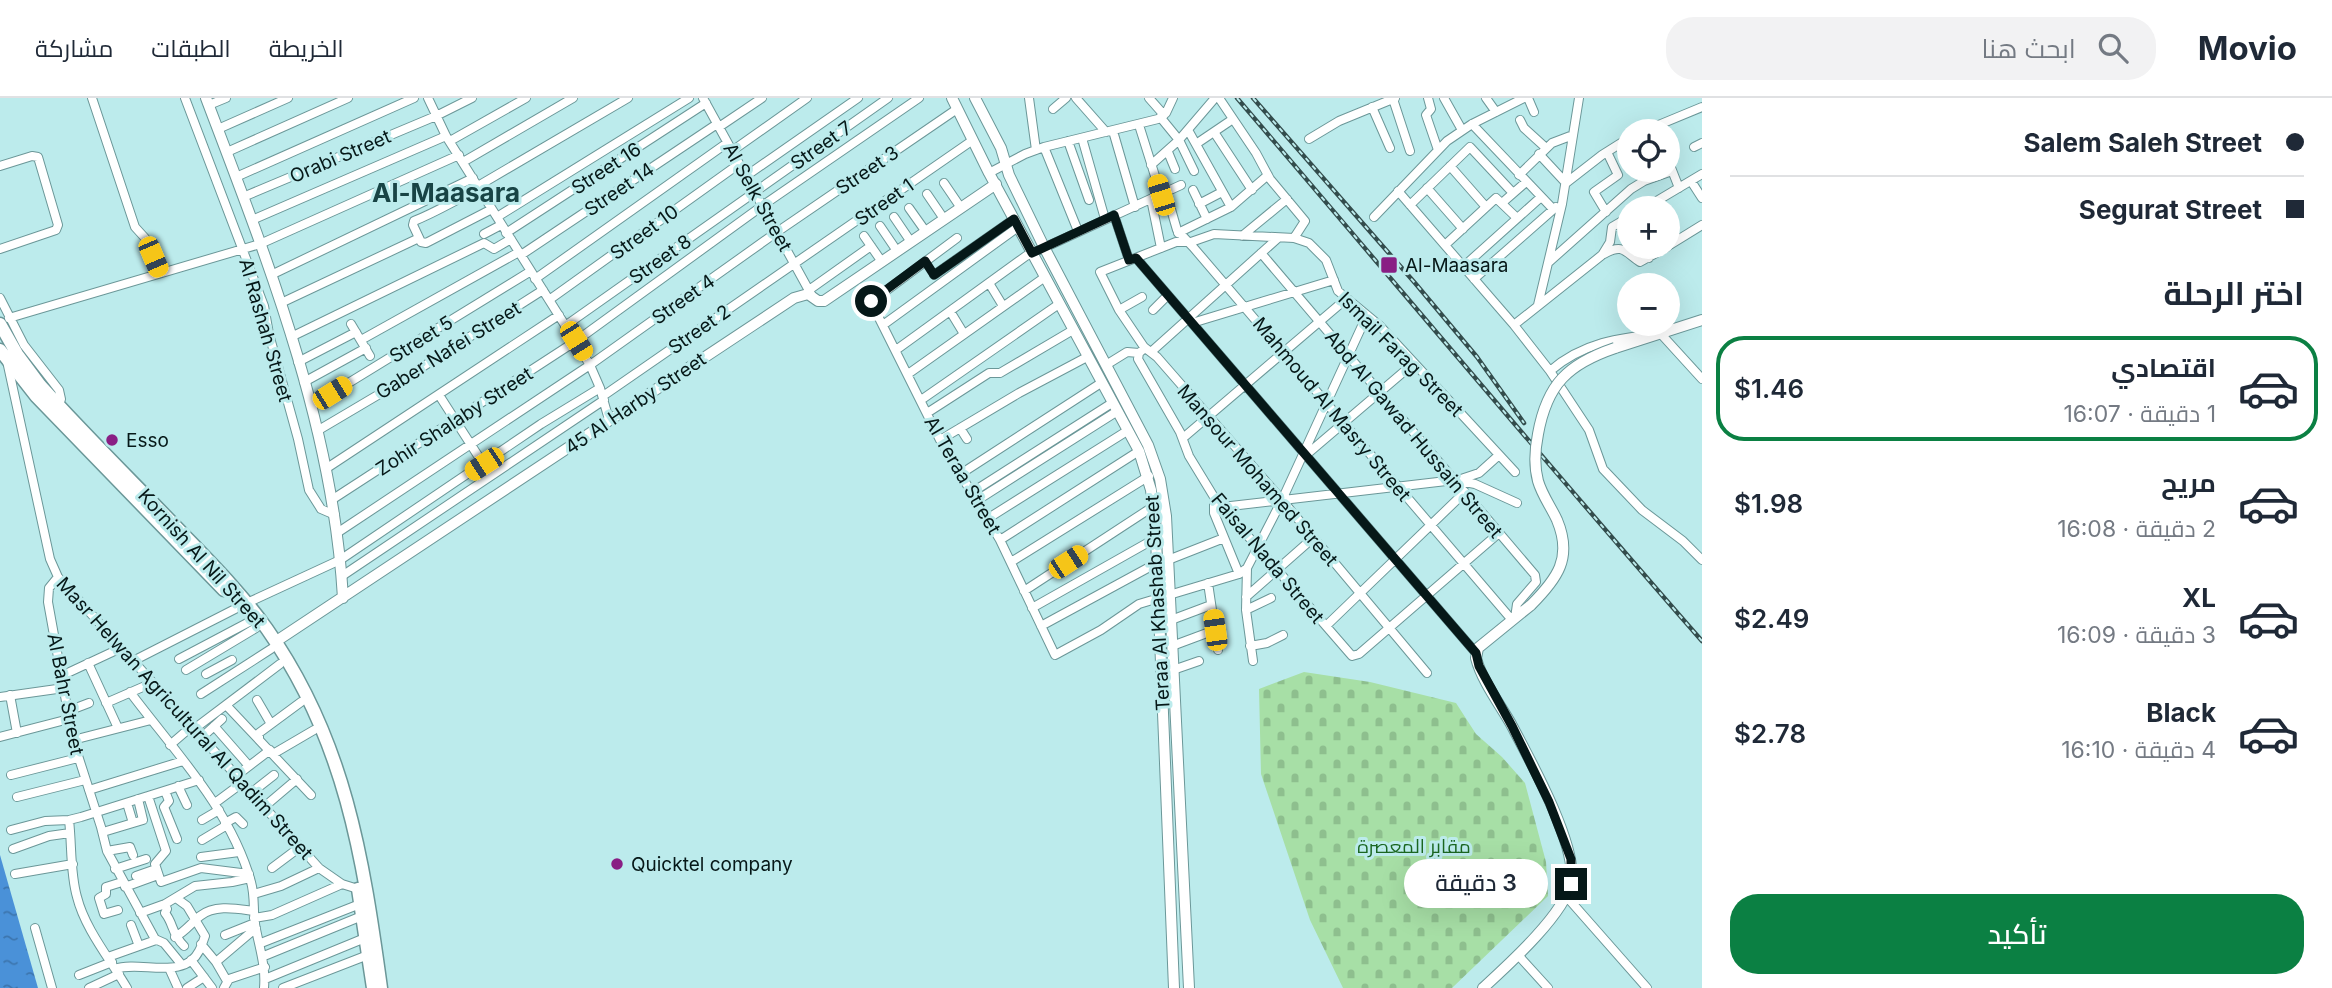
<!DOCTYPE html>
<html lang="ar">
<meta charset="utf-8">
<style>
:root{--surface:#fff;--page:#f2f2f3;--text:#1f2937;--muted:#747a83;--line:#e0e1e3;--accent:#0b8043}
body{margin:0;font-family:Inter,Cairo,sans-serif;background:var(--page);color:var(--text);direction:rtl;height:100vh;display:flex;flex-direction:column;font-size:26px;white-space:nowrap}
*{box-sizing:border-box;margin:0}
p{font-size:23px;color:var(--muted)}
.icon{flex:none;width:38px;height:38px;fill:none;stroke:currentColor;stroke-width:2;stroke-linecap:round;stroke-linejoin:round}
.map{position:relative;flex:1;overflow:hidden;direction:ltr}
.panel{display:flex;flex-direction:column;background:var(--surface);width:630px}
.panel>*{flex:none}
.top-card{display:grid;align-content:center;height:154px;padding:0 28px;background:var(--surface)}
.controls{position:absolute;left:1617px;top:21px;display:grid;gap:14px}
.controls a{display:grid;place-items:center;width:63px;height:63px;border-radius:50%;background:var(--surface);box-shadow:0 7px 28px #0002;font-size:35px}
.end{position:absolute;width:32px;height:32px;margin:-16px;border:9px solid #061818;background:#fff;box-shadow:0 0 0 4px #fff}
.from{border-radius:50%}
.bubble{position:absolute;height:49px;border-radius:24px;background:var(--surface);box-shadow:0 7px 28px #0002;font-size:23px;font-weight:600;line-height:49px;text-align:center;direction:rtl}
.car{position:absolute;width:21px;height:42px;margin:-21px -10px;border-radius:9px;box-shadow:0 0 5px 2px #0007;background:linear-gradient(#f5c518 24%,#345 0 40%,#f5c518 0 76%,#345 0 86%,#f5c518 0)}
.top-card b{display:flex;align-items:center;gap:24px;height:66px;font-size:26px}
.top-card b+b{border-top:2px solid var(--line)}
.top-card i{width:18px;height:18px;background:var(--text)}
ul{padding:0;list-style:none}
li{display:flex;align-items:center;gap:21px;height:105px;margin:0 14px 10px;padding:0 14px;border:4px solid transparent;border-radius:28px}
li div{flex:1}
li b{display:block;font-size:26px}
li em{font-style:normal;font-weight:600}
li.current{border-color:var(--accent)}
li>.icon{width:63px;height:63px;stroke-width:1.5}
h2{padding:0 28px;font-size:32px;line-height:84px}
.cta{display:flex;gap:14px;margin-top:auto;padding:14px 28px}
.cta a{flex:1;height:80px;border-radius:28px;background:var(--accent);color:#fff;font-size:28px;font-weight:600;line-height:80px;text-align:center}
header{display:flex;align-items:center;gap:42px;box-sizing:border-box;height:98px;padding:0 35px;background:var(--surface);border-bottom:2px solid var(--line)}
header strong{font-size:33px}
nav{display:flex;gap:38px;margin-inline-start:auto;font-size:24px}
.search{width:490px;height:63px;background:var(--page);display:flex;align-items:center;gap:18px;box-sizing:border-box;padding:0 24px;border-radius:28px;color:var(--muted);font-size:26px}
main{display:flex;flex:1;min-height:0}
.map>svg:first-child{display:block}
</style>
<header>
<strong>Movio</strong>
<div class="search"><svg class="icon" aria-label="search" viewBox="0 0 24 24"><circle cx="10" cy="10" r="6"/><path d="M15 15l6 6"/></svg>ابحث هنا</div>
<nav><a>الخريطة</a><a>الطبقات</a><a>مشاركة</a></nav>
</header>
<main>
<section class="panel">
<div class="top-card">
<b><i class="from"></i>Salem Saleh Street</b>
<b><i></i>Segurat Street</b>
</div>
<h2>اختر الرحلة</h2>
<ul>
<li class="current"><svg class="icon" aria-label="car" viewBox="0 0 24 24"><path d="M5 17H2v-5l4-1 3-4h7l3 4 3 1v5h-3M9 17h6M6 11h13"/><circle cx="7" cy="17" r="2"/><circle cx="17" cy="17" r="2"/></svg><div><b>اقتصادي</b><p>1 دقيقة · 16:07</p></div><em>$1.46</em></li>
<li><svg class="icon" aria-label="car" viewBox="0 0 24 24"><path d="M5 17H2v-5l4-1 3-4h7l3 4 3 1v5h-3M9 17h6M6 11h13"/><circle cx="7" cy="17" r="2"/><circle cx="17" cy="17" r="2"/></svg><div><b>مريح</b><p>2 دقيقة · 16:08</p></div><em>$1.98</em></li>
<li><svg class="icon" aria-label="car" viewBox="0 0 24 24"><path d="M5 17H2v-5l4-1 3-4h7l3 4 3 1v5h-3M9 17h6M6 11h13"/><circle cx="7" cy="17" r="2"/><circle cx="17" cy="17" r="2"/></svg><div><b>XL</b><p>3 دقيقة · 16:09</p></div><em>$2.49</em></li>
<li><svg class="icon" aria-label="car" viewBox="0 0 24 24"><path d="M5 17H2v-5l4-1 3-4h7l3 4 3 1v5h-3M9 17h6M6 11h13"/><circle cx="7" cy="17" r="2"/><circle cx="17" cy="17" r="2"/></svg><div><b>Black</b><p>4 دقيقة · 16:10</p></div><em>$2.78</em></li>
</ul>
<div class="cta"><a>تأكيد</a></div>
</section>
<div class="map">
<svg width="1702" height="890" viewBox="0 0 1702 890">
<defs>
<pattern id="cemetery-stones" width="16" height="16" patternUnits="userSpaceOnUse" patternTransform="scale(1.75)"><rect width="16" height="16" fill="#a7dfa6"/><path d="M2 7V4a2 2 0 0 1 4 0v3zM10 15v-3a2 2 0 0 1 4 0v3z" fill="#8ebf8e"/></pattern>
<pattern id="water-ripples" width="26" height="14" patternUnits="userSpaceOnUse" patternTransform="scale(1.75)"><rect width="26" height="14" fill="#4a91d8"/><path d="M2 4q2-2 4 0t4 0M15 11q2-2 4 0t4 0" fill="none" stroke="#3c75ae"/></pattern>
</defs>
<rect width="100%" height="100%" fill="#bcebec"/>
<path fill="url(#cemetery-stones)" d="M 1304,574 L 1370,584 L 1456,605 L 1476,636 L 1502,659 L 1525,685 L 1546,764 L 1548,798 L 1452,890 L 1343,890 L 1310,822 L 1261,676 L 1259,591 Z"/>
<path fill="url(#water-ripples)" d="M 0,757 L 38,890 L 0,890 Z"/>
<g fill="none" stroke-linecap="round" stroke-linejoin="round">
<defs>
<path id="minor" d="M 92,0 L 135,129 L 145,140 L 159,175
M 185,0 L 264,208 L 269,236 L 298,341 L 309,392 L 321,411 L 335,417
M 428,0 L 446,38 L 590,267 L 600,290 L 609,322
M 703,0 L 812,198
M 1029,0 L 1036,52
M 1076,0 L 1106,34
M 1149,0 L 1164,17
M 1219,0 L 1256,55 L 1270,81 L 1305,123 L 1294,140
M 1428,0 L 1431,11 L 1426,17 L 1438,52
M 1444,0 L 1462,32
M 1486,0 L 1496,14
M 1528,0 L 1534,14
M 1393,1 L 1410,53
M 209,7 L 226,0
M 1372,9 L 1390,50
M 1053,11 L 1066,0
M 1161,20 L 1179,42 L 1194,73
M 1520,22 L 1524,30 L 1546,50
M 1472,26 L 1553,111
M 1139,27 L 1161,97
M 719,29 L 762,0
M 218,31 L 288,0
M 1188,32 L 1231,109
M 1113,33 L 1135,109
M 1644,33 L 1702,9
M 1214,34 L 1252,92
M 1082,40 L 1105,121
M 1309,41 L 1339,23 L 1395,0
M 450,43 L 526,0
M 1068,43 L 1089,102
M 1196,46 L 1233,21
M 1044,49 L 1078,133
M 1694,49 L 1702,45
M 732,53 L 807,0
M 227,54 L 348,0
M 1168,54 L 1175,71
M 1539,56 L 1566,85 L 1602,57 L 1629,40
M 1668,62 L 1679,90
M 463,64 L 573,0
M 1151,67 L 1179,42 L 1215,0
M 0,68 L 32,58 L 38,59 L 58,127 L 56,132 L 0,151
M 1450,68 L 1486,109
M 989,75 L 1025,56 L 1044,49 L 1158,21 L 1166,15 L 1173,0
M 1519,77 L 1552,45 L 1573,37
M 746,78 L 858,0
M 236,79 L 414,0
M 1691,83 L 1702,100
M 944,85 L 961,110
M 478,88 L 628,0
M 1427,90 L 1463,131
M 479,91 C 457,101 437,114 414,123 L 413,127 L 421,144 L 426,145 L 492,111
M 1193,92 L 1207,121
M 1398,93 L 1514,227 L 1550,273 L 1589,332 L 1603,371 L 1642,412 L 1683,443 L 1702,462
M 1166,94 L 1177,132 L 1193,149 L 1512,522
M 927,96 L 944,121
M 243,99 L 436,18 L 472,0
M 1151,101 L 1161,150
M 1502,105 L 1526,84
M 1199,106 L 1222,94
M 1410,107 L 1470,49 L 1513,95
M 909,110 L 926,134
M 1645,110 L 1702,76
M 1606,114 L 1594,94 L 1618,77 L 1607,54
M 1114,117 L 1129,162
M 497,119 L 689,0
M 894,119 L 911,144
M 1374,119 L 1447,43 L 1472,26 L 1524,0
M 252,122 L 446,38
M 880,128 L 897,153
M 506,135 L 706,5
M 1178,135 L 1231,109 L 1268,77
M 484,136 L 501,127
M 864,138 L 882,164
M 1242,138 L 1287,101
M 957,140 L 871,204 L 940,342 L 1000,442 L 1055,557 L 1101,532 L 1139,506 L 1239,476 L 1247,470 L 1282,402 L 1367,217
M 1445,147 L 1496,100 L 1517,120
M 1668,148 L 1702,127
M 1642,149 L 1649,160
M 1261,155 L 1535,477 L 1536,484 L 1517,506 L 1515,520
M 1604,156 C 1623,145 1625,154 1640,164 L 1667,149
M 521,157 L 717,26
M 1136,160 L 1476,555
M 1549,164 L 1631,91 L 1644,83 L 1672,73
M 1463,169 L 1541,99
M 271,177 L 473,80
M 934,177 L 1014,121
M 535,181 L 727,45
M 1474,181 L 1556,109
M 989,185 L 1003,208
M 809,192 L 871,148
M 0,200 L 24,247 L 59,292 L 61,301 L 59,307
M 549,202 L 739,66
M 281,205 L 419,140
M 1538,207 L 1562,106 L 1579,0
M 1119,212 L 1142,199
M 1153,212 L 1168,197
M 950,213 L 964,236
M 9,220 L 260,146 L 459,57
M 1192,225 L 1334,182
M 351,226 L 370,258
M 883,227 L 1018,129
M 1514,227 L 1602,157 L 1610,144 L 1612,129 L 1629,119
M 565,228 L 888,0
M 291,239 L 484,145 L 494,151 L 511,141
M 361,242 L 519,154
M 1145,250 L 1139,255 L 1138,261 L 1180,334 L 1189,358 L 1214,399 L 1352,558 L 1359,556 L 1499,435
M 896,252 L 1026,158 L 1181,87
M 1151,254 L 1278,140
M 7,263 L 50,461 L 58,479 L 319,770 L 342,786 L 358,791
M 298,264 L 356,234
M 1106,267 L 1127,254 L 1139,255
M 1550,273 C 1582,245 1620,239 1661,236 L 1702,281
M 908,276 L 1045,179
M 304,284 L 366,250
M 439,297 L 491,378
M 603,298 L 973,42
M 921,302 L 1059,206
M 311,308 L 531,173
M 927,315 L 989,275 L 1000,275 L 1073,232
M 960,330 L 967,341
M 317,333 L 388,291 L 543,192
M 1183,340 L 1346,201
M 940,342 L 1019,295 L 1087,259
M 1306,357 L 1414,265
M 327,370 L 559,217
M 959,377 L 1101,285
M 1461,381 L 1479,375 L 1499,357
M 971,395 L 1112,305
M 1214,399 L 1214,415 L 1239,476
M 333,401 L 576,243 L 762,108 L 919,0
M 976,403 L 1116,314
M 1222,409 L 1455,382 L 1475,386 L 1517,405
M 987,421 L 1127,333
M 337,435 L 590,267 L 777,134 L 957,11
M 1000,442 L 1139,353
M 1168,462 L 1224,440
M 1011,464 L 1149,378
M 1247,470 L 1246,512 L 1253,563
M 342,478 L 604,302
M 58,479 L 49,490 L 48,504 L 73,642 L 101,729 L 107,753 L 155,841 L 164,845 L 182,867
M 1208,485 L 1218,552
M 1024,493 L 1154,408
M 1246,499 L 1313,440
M 247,505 L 340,462 L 541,326 L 600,290
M 1032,510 L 1156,440
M 1246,512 L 1271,500
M 1171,522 L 1211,507
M 1041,528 L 1157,465
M 1326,528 L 1465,394
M 1172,548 L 1215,532
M 1250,548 L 1267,545 L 1283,537
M 179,561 L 251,523
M 133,563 L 239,509
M 88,565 L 118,630
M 186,572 L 256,530
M 1173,572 L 1199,563
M 1427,575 L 1282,402 L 1157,259 L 1144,249 L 1119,212 L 1100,174 L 1176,144 L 1191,144 L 1214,136 L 1294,140 L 1309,145 L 1326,162 L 1338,193 L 1379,227 L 1515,374
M 206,576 L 232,562
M 61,578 L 121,550
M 130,594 C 175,654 230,710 251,784 C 255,798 253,812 255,826 C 259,849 266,867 264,890
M 201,596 L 271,551
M 10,597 L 17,635
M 0,599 L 64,590
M 257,602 L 271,626
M 106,605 L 152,585
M 226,607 L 311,697
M 68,613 L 89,605
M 214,628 L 249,668
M 194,631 L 280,566
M 0,639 L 69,621
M 201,640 L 222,621
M 259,640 L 259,635 L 301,604
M 73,642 L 151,622
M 170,647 L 191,629
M 273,656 L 314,632
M 11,677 L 78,660
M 236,678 L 270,652
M 178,688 L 187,707
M 89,692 L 183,663
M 165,693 L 169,703 L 164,709 L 177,741
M 251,695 L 274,677
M 148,698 L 166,753 L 155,766 L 161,784 L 201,770 L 249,776
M 17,699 L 85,682
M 127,705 L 133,725
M 215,705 L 242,685
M 264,709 L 297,681
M 69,722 C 72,747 70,775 77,799 C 85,831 110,861 127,890
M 202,722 L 219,712
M 225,725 L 236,719 L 243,726
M 11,732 L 45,723 L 69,722 L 81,719 L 199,682
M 103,734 L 143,722 L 138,701
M 202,742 L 227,727
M 13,751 L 49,738 L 70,735
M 107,753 L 130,749 L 133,757
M 201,759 L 239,754
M 272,770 L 300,749
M 115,771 L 146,761
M 15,776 L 73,766
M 136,778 L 156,771
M 125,789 L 158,777
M 254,796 L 281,788 L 319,770
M 1566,798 L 1647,890
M 165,806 L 167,811 L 165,815 C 174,826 171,835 184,848
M 118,812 L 104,816 L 99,800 L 106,796 L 106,789 L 122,784
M 140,815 L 165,806 L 195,788 L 232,784 L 250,780
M 254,820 L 272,817 L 342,786
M 131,827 L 139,848
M 35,830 L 52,890
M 225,837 L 255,825
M 175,839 C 186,833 191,825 200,818 C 215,806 238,811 254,813
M 261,845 L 360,806
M 201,846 L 216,864 L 227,883
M 1518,857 L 1548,890
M 264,858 L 362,818
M 108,859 L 156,842
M 191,862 L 212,890
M 216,864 L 256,830
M 169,870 L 178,890
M 115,871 C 140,862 184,883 199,853 C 202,848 203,843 205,838 L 187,808 L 176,800
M 79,877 L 112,864
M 265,881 L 365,840
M 89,890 L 119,876
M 187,890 L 204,879
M 224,890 L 229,881 L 265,869
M 283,890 L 368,857"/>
<path id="tertiary" d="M 206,0 C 267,161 333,326 343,500
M 952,0 L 989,75 L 1139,353 L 1151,392 L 1156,440 L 1174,890
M 975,0 L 1001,50 L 1009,77 L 1044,149 L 1148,347 L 1160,381 L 1166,418 L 1189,890
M 1615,250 L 1702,222
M 275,544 L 794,200 L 808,196 L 818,203 L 824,203 L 996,86
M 1483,890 C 1507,868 1565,816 1571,784 C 1578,748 1529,660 1511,626 C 1499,605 1482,583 1476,560 L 1478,550 L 1531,507"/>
<path id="trunk" d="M 0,226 L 17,256 L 40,287 C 86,338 135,386 183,436 C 212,466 242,496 267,531 C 345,642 363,759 381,890
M 0,252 L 36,298 L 224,492
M 358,791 L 373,890"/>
</defs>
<use href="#minor" stroke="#6b9798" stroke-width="10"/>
<use href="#tertiary" stroke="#6b9798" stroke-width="12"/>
<use href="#trunk" stroke="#6b9798" stroke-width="15"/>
<use href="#minor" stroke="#fff" stroke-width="8"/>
<use href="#tertiary" stroke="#fff" stroke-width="10"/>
<use href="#trunk" stroke="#fff" stroke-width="12"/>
<defs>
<path id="rail" d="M 1237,0 C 1392,181 1545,364 1702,543
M 1253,0 L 1415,185 L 1477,259 L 1524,325"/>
</defs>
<use href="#rail" stroke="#334c4c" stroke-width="4.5"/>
<use href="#rail" stroke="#bcebec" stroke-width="2" stroke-dasharray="5" stroke-linecap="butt"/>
<defs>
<path id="tertiary-bridge" d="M 1531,507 C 1557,481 1573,460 1557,422 C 1551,409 1542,397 1538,383 C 1534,368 1535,351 1538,336 C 1547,286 1568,266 1615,250"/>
</defs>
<use href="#tertiary-bridge" stroke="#6b9798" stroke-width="12" stroke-linecap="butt"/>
<use href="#tertiary-bridge" stroke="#fff" stroke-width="10"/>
</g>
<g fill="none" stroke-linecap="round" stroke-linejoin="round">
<path stroke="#061818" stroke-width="9" d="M 871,203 L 925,163 L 934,177 L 1014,121 L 1032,155 L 1114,117 L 1129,162 L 1136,160 L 1476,555 L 1479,568 L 1512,628 L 1549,704 L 1571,761 L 1571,786"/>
</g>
<g fill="#891e84" stroke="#bcebec" stroke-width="2.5">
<rect x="1380" y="158" width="18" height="18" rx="3.5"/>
<circle cx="112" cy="342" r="7"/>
<circle cx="617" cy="766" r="7"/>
</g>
<g text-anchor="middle" stroke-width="6" stroke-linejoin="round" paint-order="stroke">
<g font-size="19" fill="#061818" stroke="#bcebec">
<text transform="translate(821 47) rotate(-35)" y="7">Street 7</text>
<text transform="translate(340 58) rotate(-23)" y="7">Orabi Street</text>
<text transform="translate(606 70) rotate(-33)" y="7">Street 16</text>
<text transform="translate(867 72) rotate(-34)" y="7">Street 3</text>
<text transform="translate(619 91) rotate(-34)" y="7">Street 14</text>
<text transform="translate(758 99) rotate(61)" y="7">Al Selk Street</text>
<text transform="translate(884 104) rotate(-35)" y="7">Street 1</text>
<text transform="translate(644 134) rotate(-36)" y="7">Street 10</text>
<text transform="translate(660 161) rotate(-35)" y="7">Street 8</text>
<text transform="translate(683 201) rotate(-35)" y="7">Street 4</text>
<text transform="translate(699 231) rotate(-35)" y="7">Street 2</text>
<text transform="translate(266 232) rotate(74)" y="7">Al Rashah Street</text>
<text transform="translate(421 241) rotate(-32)" y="7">Street 5</text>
<text transform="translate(448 252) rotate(-32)" y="7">Gaber Nafei Street</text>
<text transform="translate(1401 256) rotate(45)" y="7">Ismail Farag Street</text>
<text transform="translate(635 305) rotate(-34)" y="7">45 Al Harby Street</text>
<text transform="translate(1332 311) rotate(50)" y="7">Mahmoud Al Masry Street</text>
<text transform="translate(454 323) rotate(-33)" y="7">Zohir Shalaby Street</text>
<text transform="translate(1414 336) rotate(50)" y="7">Abd Al Gawad Hussain Street</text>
<text transform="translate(963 377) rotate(60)" y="7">Al Teraa Street</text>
<text transform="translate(1258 377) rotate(49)" y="7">Mansour Mohamed Street</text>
<text transform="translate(202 460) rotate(48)" y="7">Kornish Al Nil Street</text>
<text transform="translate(1268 460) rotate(50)" y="7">Faisal Nada Street</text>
<text transform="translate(1157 505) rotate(-93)" y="7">Teraa Al Khashab Street</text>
<text transform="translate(66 596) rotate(79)" y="7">Al Bahr Street</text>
<text transform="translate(185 620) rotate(48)" y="7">Masr Helwan Agricultural Al Qadim Street</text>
</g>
<g font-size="19" fill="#061818" stroke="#bcebec" text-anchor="start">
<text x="1405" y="174">Al-Maasara</text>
<text x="126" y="349">Esso</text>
<text x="631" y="773">Quicktel company</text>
</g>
<g font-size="19" fill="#1b6721" stroke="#bcebec">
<text x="1414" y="755">مقابر المعصرة</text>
</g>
<g font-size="26" font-weight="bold" fill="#184445" stroke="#bcebec">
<text x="446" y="104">Al-Maasara</text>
</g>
</g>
</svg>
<div class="controls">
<a><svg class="icon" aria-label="locate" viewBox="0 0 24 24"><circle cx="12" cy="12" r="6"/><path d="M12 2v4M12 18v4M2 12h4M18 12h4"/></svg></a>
<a>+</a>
<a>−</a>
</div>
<i class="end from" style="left:871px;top:203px"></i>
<i class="end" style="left:1571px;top:786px"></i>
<div class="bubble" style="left:1404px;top:761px;width:144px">3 دقيقة</div>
<i class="car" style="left:1161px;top:97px;rotate:343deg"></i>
<i class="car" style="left:153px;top:159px;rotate:157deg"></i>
<i class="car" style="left:576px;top:243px;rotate:148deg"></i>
<i class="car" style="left:332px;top:295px;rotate:58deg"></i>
<i class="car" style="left:484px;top:366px;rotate:237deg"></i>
<i class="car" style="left:1068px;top:464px;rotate:57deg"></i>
<i class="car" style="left:1215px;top:532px;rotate:352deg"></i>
</div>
</main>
